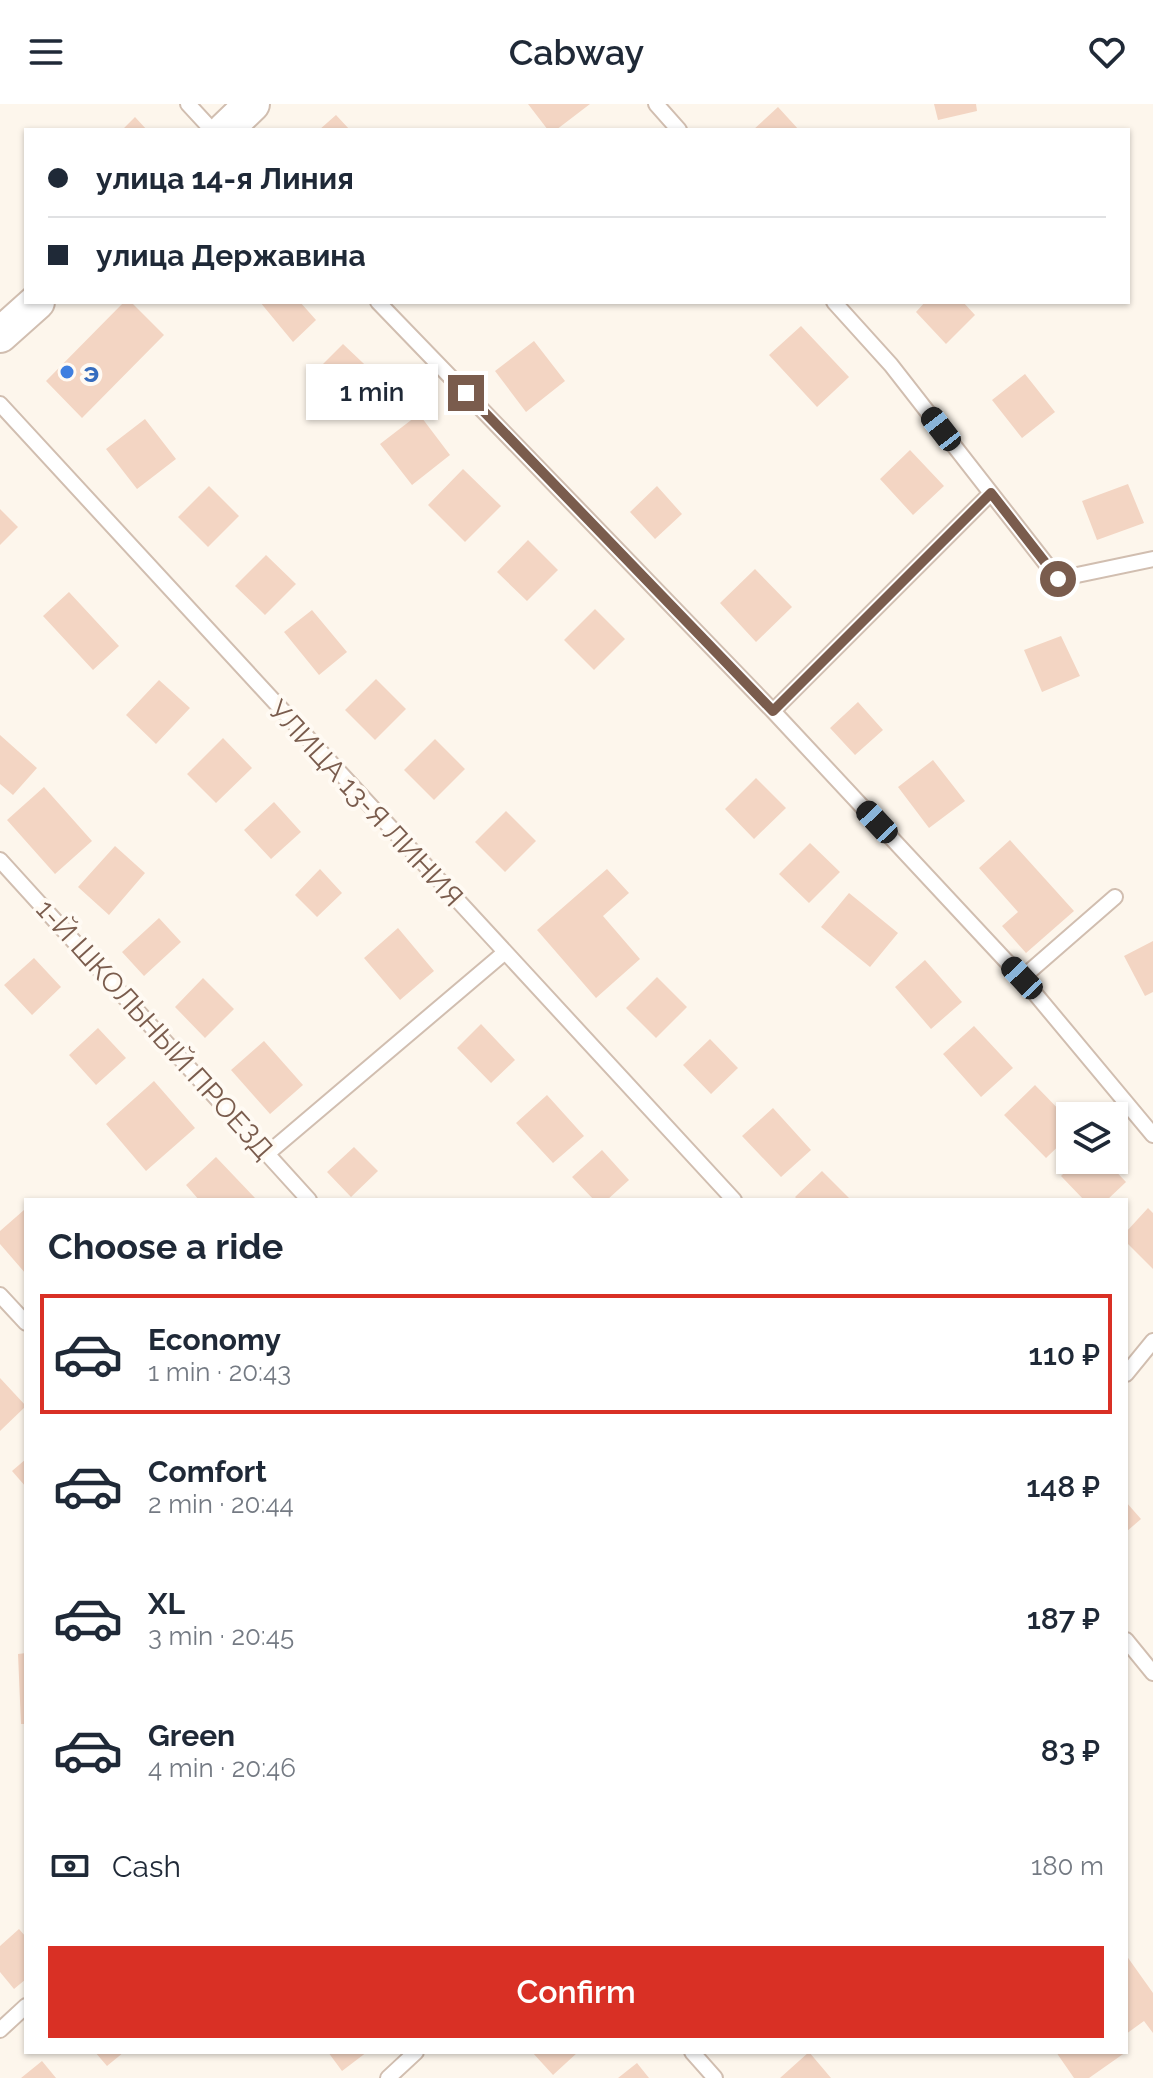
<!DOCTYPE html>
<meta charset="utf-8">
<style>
:root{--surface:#fff;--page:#f6f6f7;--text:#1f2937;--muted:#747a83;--line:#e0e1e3;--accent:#d93025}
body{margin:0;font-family:Raleway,sans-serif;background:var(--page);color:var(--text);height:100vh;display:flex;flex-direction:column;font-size:30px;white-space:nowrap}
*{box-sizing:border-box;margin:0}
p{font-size:26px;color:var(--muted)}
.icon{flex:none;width:44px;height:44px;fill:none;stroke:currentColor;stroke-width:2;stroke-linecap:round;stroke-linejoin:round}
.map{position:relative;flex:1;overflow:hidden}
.sheet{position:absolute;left:24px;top:1094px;width:1104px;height:856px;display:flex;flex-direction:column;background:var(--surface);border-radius:0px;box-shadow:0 2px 6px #0004}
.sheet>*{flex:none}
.top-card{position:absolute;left:24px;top:24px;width:1106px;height:176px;border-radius:0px;box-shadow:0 2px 6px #0004;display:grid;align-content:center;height:176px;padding:0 24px;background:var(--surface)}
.tools{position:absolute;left:1056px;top:998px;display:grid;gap:16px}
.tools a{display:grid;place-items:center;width:72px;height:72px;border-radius:0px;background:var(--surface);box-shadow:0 2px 6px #0004;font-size:40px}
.end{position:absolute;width:36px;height:36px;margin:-18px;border:10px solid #7a5c4d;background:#fff;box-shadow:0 0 0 4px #fff}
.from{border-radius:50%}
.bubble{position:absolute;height:56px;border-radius:0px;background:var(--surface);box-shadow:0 2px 6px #0004;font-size:26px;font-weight:600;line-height:56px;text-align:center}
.car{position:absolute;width:24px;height:48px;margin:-24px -12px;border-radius:10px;box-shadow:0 0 6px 2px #0007;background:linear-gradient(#222 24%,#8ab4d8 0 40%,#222 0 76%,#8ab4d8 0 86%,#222 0)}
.top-card b{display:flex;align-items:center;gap:28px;height:76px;font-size:30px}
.top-card b+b{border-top:2px solid var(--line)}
.top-card i{width:20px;height:20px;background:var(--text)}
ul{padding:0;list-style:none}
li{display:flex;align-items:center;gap:24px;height:120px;margin:0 16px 12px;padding:0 8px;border:4px solid transparent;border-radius:0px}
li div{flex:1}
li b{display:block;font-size:30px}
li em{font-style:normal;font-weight:600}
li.active{border-color:var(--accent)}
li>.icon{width:72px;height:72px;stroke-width:1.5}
h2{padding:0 24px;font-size:36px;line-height:96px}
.pay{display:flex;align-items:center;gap:20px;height:88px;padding:0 24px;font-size:30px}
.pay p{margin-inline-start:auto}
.cta{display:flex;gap:16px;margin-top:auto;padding:16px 24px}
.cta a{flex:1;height:92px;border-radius:0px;background:var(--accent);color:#fff;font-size:32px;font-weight:600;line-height:92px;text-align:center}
header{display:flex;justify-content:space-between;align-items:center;height:104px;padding:0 24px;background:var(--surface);font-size:36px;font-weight:600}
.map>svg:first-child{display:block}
</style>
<header><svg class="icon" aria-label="menu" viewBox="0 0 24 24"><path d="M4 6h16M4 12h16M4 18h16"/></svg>Cabway<svg class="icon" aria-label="heart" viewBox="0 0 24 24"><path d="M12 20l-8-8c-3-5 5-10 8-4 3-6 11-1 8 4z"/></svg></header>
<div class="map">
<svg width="1153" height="1974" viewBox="0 0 1153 1974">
<rect width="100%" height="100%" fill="#fdf6ec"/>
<path fill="#f3d5c3" d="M 528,0 L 590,0 L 556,26 L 548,26 Z
M 934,0 L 976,0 L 977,7 L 938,16 Z
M 778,3 L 799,26 L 753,26 Z
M 336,11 L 350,26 L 319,26 Z
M 135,13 L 147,26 L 122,26 Z
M 124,198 L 131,198 L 164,231 L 82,314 L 46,277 Z
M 260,198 L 300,198 L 316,216 L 293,238 Z
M 925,198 L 963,198 L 975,211 L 946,240 L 916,208 Z
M 801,222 L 849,273 L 817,303 L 769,251 Z
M 534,237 L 565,277 L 526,308 L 495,267 Z
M 343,240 L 382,277 L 352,308 L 313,270 Z
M 1025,270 L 1055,308 L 1022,334 L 992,296 Z
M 419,310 L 450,351 L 412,381 L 380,340 Z
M 145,315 L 176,355 L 137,385 L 106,345 Z
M 910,346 L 944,382 L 913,411 L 880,375 Z
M 463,365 L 501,402 L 465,438 L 428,401 Z
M 1128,380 L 1144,419 L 1097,436 L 1082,397 Z
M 209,382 L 239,412 L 208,443 L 178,413 Z
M 657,382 L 682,410 L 655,435 L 630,408 Z
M 0,405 L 18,423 L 0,441 Z
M 528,436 L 558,466 L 527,497 L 497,468 Z
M 266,451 L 296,480 L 265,511 L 235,482 Z
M 755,465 L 792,503 L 756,538 L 720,499 Z
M 69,488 L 119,542 L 93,566 L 43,512 Z
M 595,505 L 625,535 L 594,566 L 564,536 Z
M 312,506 L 347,548 L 319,571 L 284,528 Z
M 1061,532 L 1080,572 L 1042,588 L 1024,546 Z
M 376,575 L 406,605 L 375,636 L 345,606 Z
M 159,576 L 190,604 L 156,640 L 126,611 Z
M 858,598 L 883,626 L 855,651 L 830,624 Z
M 0,631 L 37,664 L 13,691 L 0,680 Z
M 223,634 L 252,664 L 216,699 L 187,670 Z
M 435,635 L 465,665 L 434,696 L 404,666 Z
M 933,656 L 965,697 L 929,724 L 898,683 Z
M 756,674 L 786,704 L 754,735 L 725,705 Z
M 44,683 L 92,737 L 55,770 L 7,716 Z
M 274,698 L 301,728 L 271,755 L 244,726 Z
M 506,707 L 536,737 L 505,768 L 475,738 Z
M 1010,736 L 1074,807 L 1026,849 L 1002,822 L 1018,808 L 979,764 Z
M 810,739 L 840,768 L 809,799 L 779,770 Z
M 115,742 L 145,769 L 109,811 L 78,783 Z
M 320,765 L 342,789 L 317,813 L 295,791 Z
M 607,765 L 629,789 L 603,812 L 640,855 L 596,894 L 537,826 Z
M 849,789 L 898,829 L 870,863 L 821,823 Z
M 159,814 L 181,838 L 144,872 L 122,848 Z
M 398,824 L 434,867 L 400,896 L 364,854 Z
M 1153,837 L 1153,888 L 1145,892 L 1124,852 Z
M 34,854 L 61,883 L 32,911 L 4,881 Z
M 925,856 L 962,898 L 931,925 L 895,883 Z
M 657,873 L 687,903 L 656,934 L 626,904 Z
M 203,874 L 234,905 L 205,934 L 175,903 Z
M 481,920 L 515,956 L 491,979 L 457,944 Z
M 974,922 L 1013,964 L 981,993 L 943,950 Z
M 98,924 L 126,954 L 96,981 L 69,951 Z
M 710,935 L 738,964 L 711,990 L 683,961 Z
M 264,937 L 303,981 L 270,1010 L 231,966 Z
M 154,977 L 195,1024 L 146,1067 L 106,1020 Z
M 1035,981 L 1070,1017 L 1070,1031 L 1046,1054 L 1004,1011 Z
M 547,991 L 584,1032 L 553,1059 L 516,1019 Z
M 773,1004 L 811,1046 L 781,1073 L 742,1032 Z
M 354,1043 L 378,1067 L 351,1093 L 327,1068 Z
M 602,1046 L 629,1076 L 607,1096 L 594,1096 L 572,1073 Z
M 216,1053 L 255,1094 L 253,1096 L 199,1096 L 186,1081 Z
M 1077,1056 L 1105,1056 L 1126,1078 L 1107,1096 L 1084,1096 L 1061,1072 Z
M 822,1067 L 851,1096 L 798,1096 L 795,1093 Z
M 1148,1104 L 1153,1109 L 1153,1165 L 1126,1138 L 1126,1128 Z
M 24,1106 L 26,1109 L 26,1170 L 0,1140 L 0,1127 Z
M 0,1274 L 26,1302 L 0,1327 Z
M 26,1355 L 26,1383 L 12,1367 Z
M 1126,1398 L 1141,1415 L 1126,1428 Z
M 26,1549 L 26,1620 L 21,1620 L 18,1550 Z
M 19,1825 L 26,1833 L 26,1875 L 14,1885 L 0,1868 L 0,1842 Z
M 1126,1851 L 1153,1889 L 1153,1929 L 1144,1917 L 1126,1930 Z
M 95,1948 L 124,1948 L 107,1962 Z
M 328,1948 L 367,1948 L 342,1967 Z
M 532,1948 L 578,1948 L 553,1971 Z
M 809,1948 L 831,1974 L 780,1974 Z
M 1056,1948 L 1126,1948 L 1089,1974 L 1074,1974 Z
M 42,1957 L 56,1974 L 21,1974 Z
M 637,1959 L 649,1974 L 618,1974 Z"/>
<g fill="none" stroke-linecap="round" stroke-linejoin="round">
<defs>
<path id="service" d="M 188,0 L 212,26
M 656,0 L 679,26
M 378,198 L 773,607 L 1022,874 L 1153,1031
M 834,198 L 891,261 L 1058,475 L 1153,455
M 0,300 L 734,1096
M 773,607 L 991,389
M 0,756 L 309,1096
M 1022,874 L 1115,793
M 267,1050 L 504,849
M 0,1191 L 26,1219
M 1126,1270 L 1153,1237
M 1126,1536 L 1153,1569
M 0,1926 L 26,1902
M 692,1948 L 715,1974
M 388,1974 L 416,1948"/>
<path id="tertiary" d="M 225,26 L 252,0
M 0,231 L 37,198"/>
</defs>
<use href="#service" stroke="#d1beb0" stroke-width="18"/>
<use href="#tertiary" stroke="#d1beb0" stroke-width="38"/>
<use href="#service" stroke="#fff" stroke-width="14"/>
<use href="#tertiary" stroke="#fff" stroke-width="34"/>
</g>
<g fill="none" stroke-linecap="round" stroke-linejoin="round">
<path stroke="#7a5c4d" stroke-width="10" d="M 466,289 L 773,607 L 991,389 L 1058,475"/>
</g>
<circle fill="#3f7fe0" stroke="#fffaf3" stroke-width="3" cx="67" cy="268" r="8"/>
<g text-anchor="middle" stroke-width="8" stroke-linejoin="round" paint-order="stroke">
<g font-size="28" font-weight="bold" fill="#366cbe" stroke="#fffaf3" text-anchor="start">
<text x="83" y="278">э</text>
</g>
<g font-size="28" fill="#7a5c4d" stroke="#fffaf3">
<text transform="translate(366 699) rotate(47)" y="10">УЛИЦА 13-Я ЛИНИЯ</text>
<text transform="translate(155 925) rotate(48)" y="10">1-Й ШКОЛЬНЫЙ ПРОЕЗД</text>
</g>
</g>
</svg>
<div class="tools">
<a><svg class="icon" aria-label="layers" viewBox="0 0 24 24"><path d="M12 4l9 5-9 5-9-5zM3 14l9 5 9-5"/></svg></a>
</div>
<i class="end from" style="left:1058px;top:475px"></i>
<i class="end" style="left:466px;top:289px"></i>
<div class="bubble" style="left:306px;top:260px;width:132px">1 min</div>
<i class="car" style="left:941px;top:325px;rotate:322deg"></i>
<i class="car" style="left:877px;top:718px;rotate:317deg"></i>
<i class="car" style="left:1022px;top:874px;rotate:317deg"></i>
<div class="top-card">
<b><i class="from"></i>улица 14-я Линия</b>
<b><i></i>улица Державина</b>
</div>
<section class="sheet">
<h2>Choose a ride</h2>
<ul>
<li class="active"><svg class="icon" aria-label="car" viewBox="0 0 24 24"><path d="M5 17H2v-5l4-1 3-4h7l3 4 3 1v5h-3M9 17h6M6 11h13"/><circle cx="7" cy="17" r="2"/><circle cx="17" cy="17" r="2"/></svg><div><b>Economy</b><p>1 min · 20:43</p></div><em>110 ₽</em></li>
<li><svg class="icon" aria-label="car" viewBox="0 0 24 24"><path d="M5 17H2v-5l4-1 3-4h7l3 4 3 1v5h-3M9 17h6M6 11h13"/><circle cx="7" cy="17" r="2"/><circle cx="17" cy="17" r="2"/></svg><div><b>Comfort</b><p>2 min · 20:44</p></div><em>148 ₽</em></li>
<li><svg class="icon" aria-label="car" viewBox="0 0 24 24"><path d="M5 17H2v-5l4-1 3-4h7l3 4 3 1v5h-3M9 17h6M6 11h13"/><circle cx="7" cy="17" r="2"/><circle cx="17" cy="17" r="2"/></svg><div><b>XL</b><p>3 min · 20:45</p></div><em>187 ₽</em></li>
<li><svg class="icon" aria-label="car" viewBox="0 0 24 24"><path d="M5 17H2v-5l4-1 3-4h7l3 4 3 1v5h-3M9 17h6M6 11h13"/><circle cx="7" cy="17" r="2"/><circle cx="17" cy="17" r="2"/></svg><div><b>Green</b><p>4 min · 20:46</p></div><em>83 ₽</em></li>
</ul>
<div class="pay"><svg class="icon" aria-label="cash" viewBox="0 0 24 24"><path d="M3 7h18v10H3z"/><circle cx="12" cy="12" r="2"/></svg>Cash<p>180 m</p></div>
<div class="cta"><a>Confirm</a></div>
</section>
</div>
